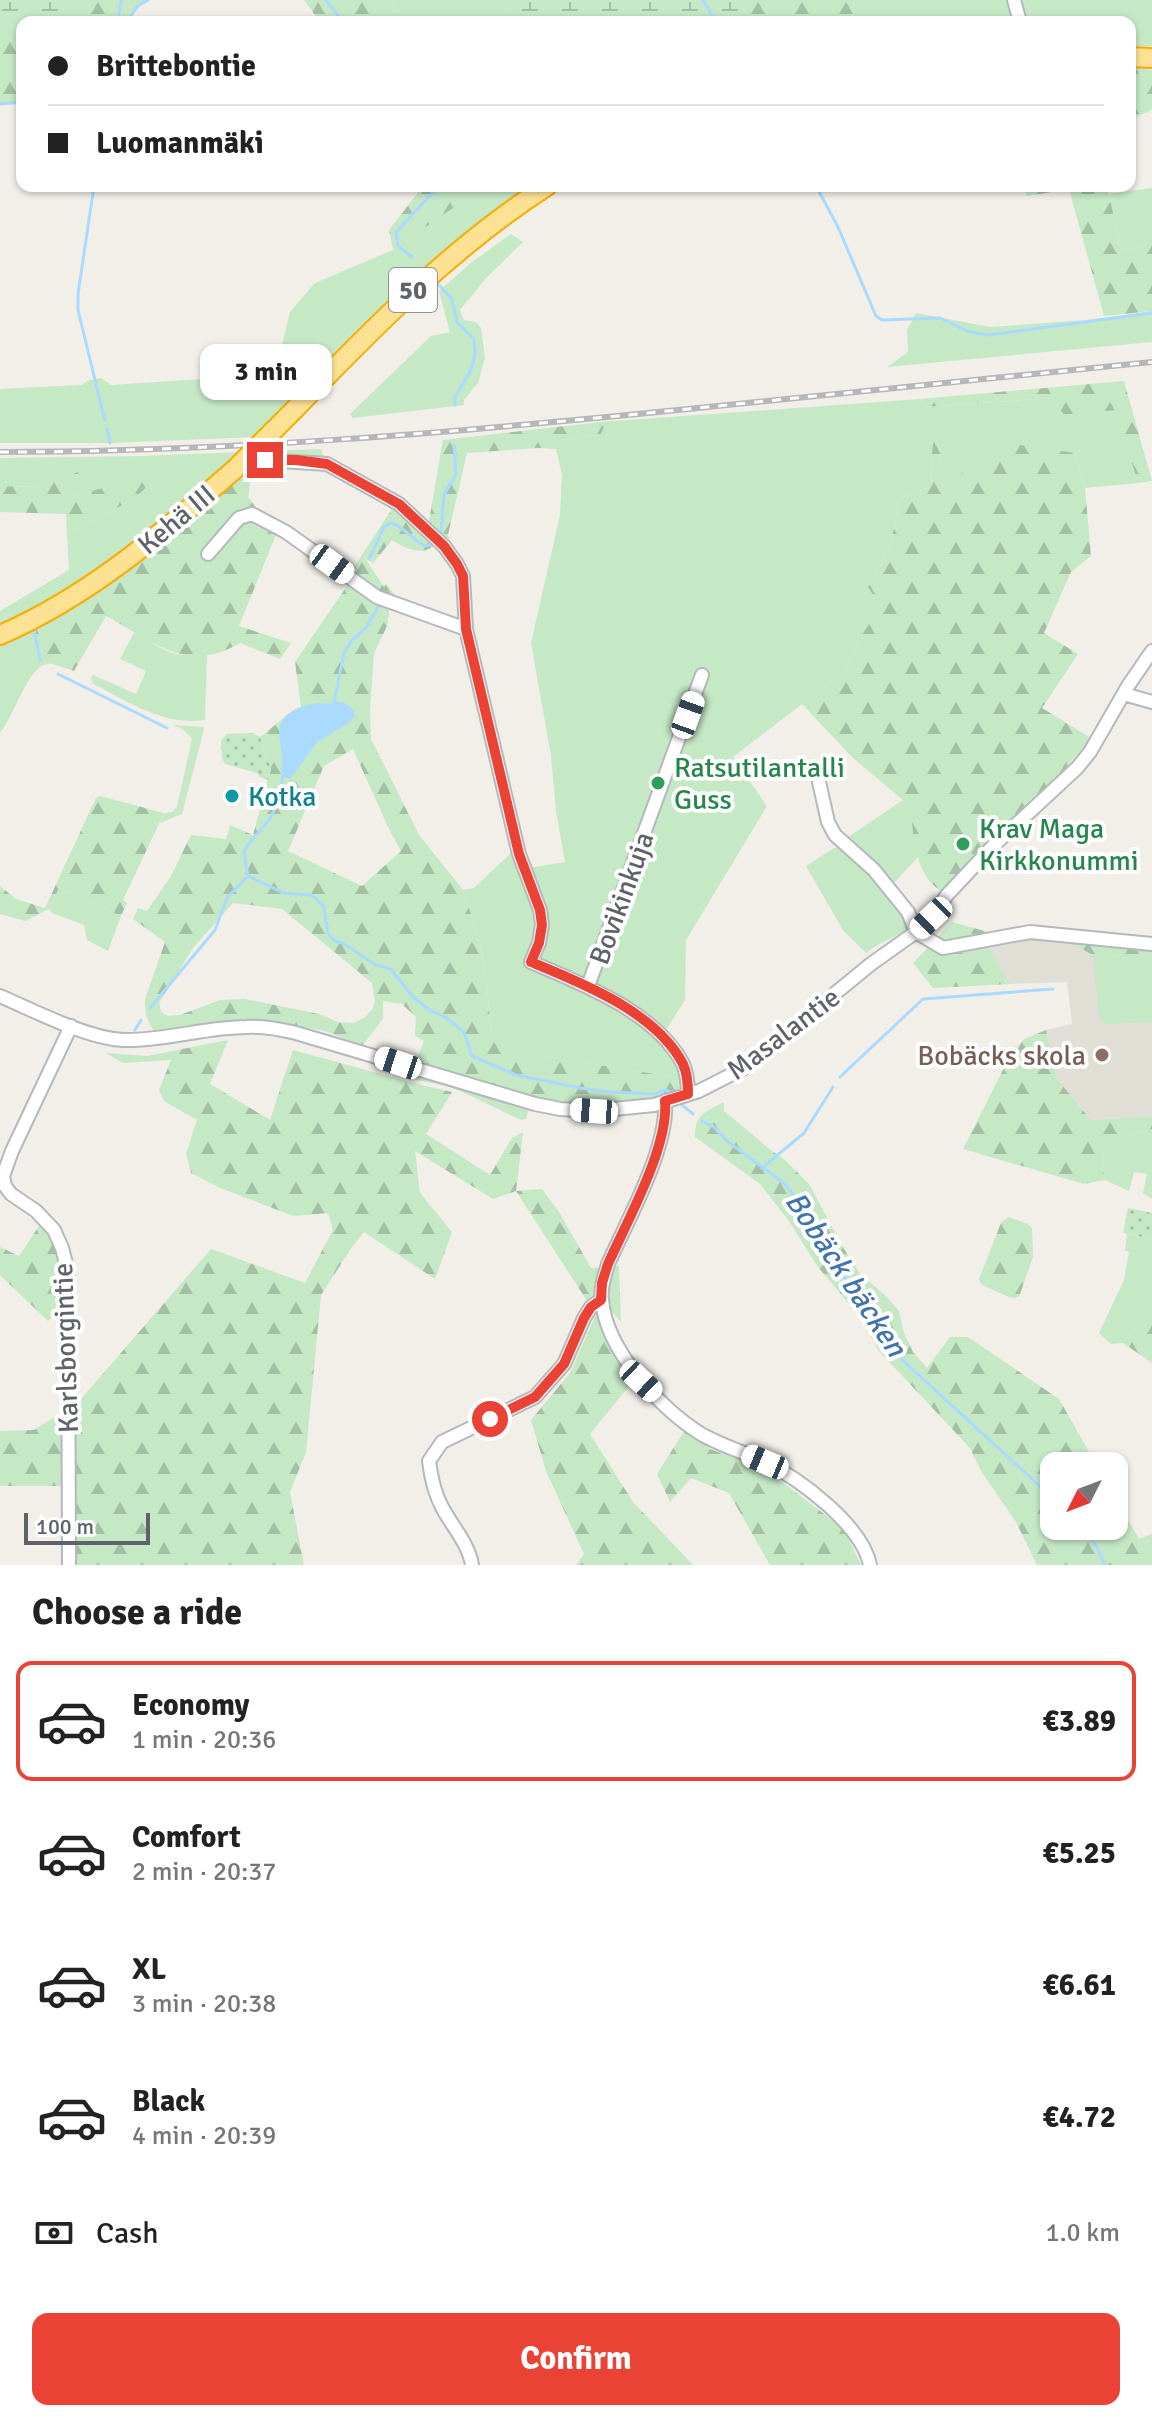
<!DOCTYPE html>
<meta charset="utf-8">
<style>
:root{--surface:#fff;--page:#f6f6f6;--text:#222;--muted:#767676;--line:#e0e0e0;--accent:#ea4335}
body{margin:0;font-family:Signika,sans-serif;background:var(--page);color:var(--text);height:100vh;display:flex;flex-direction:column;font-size:30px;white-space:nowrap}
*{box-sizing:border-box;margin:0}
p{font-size:26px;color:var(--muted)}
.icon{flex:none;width:44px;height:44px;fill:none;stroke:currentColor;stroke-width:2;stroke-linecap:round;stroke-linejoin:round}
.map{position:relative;height:1565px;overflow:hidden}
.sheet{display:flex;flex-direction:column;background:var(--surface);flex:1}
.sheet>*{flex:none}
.banner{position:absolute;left:16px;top:16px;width:1120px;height:176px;border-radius:16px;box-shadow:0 2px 6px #0004;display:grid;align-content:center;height:176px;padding:0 32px;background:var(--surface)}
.needle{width:52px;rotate:228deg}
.fabs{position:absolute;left:1040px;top:1452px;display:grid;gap:16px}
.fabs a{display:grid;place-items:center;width:88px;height:88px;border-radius:16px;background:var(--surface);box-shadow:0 2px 6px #0004;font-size:40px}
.scale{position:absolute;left:24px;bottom:20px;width:126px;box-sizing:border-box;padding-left:8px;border:4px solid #5f6368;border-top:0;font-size:22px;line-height:28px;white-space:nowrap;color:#5f6368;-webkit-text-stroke:6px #fff;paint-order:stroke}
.end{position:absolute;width:36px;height:36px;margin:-18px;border:10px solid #ea4335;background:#fff;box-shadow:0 0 0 4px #fff}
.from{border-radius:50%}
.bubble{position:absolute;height:56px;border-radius:16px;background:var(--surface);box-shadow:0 2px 6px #0004;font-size:26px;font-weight:700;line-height:56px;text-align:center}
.car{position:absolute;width:24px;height:48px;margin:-24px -12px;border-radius:10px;box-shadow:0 0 6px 2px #0007;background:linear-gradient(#fff 24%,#345 0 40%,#fff 0 76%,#345 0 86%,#fff 0)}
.banner b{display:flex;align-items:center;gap:28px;height:76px;font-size:30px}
.banner b+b{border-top:2px solid var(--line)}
.banner i{width:20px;height:20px;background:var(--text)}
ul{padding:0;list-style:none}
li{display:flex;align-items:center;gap:24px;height:120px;margin:0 16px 12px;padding:0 16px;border:4px solid transparent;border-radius:16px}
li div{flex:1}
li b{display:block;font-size:30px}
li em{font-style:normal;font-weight:700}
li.active{border-color:var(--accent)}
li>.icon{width:72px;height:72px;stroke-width:1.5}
h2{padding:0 32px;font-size:36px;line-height:96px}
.pay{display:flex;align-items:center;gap:20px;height:88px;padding:0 32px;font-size:30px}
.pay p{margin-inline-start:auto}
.primary-button{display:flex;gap:16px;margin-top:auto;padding:16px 32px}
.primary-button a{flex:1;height:92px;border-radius:16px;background:var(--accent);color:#fff;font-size:32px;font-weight:700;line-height:92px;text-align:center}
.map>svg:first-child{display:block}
</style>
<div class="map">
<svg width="1152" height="1565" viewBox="0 0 1152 1565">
<defs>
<pattern id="forest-firs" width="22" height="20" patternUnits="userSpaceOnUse" patternTransform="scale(2)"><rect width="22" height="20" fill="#c5e8c5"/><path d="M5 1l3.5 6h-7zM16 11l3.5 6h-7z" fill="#a3c0a4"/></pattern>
<pattern id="wetland-marsh" width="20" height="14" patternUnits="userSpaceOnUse" patternTransform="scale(2)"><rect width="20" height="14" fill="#c5e8c5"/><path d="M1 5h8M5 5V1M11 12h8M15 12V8" fill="none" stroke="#a3c0a4"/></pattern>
<pattern id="garden-dots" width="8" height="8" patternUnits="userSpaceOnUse" patternTransform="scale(2)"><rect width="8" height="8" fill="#c5e8c5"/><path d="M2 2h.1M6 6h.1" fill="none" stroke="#a3c0a4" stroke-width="1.8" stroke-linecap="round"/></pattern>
</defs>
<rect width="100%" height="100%" fill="#f1efe8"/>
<path fill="#e1ded6" d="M 1064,940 L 1093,955 L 1152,959 L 1152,1116 L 1091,1120 L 1057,1079 L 1046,1030 L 1072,1024 L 1067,982 L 1010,984 L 985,944 Z"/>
<path fill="#c5e8c5" d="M 393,0 L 507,0 L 511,22 L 398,22 Z
M 855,0 L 1152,0 L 1152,46 L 1130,46 L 1130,22 L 856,22 L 851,6 Z
M 456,186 L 536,186 L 460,239 L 420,274 L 258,437 L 110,443 L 0,443 L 0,389 L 82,385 L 89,380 L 101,378 L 111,385 L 203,379 L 255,397 L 275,374 L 290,312 L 315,283 L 393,250 L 459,203 L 453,196 Z
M 1152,188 L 1152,244 L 1121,251 L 1109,194 Z
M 511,234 L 523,242 L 488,276 L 460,310 L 464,320 L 476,322 L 481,328 L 485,358 L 478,383 L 464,400 L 464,405 L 353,418 L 350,414 L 431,336 L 450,332 L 439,291 L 472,262 Z
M 1152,311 L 1152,342 L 887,367 L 908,352 L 907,330 L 916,313 L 990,327 L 1087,320 Z
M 1053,398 L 1064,415 L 1117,409 L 1138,483 L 1085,488 L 1075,453 L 998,468 L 974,478 L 945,485 L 938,441 L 933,440 L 930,483 L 924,491 L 915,490 L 899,500 L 891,544 L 868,587 L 882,607 L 863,633 L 844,672 L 733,757 L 767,806 L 686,940 L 685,1000 L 659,1041 L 676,1063 L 679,1078 L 512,1051 L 491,1033 L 488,997 L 480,941 L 463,890 L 474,888 L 516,848 L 528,868 L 565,862 L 556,811 L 551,756 L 531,643 L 560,515 L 562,475 L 556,449 L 560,440 L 600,435 L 604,428 L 601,422 L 920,399 L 924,407 Z
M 321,449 L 325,459 L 266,457 L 253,468 L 230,464 L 156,523 L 132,549 L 80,584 L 0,629 L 0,611 L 69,570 L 67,534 L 132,500 L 100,490 L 75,495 L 77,473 L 43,487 L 0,486 L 0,458 L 141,456 Z
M 36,626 L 36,649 L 38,659 L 54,663 C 49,664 44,664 41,666 C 25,677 13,717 0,733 L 0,643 Z
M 135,631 C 164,652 171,657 207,655 L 205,720 C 163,726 129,702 93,684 L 91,678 L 93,675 L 136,694 L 146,671 L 120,659 Z
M 173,725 L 204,727 L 204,729 L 182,814 L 160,823 L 164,813 L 172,812 L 177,807 L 192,739 L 184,730 Z
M 903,800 L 910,806 L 918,857 L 891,886 L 844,840 Z
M 834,848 L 842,848 C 867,871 897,896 911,927 C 896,937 880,942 866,953 L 843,930 L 806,866 Z
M 59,888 L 121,916 L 108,951 L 87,940 L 84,925 L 52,913 L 49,909 Z
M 1093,955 L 1152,959 L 1152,1022 L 1106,1024 L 1099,1018 Z
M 146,996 L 159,1003 L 161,1012 L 168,1016 L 180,1015 L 189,1028 L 155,1032 C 147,1023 143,1007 146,996 Z
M 416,1077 L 431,1078 L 522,1105 L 528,1111 L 526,1119 L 522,1120 C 499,1111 478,1098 455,1089 C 443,1084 429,1083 416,1080 Z
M 1152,1129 L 1152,1199 L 1143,1193 L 1147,1174 L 1134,1172 L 1129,1191 L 1105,1180 L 1102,1154 L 1126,1136 Z
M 1127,1234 L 1152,1239 L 1152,1305 L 1123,1343 L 1111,1344 L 1099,1333 L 1124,1280 L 1129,1252 L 1125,1251 Z"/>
<path fill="url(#forest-firs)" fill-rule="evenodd" d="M 0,0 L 148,0 L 138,6 L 126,22 L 22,22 L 22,102 L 0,104 Z
M 304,0 L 393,0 L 398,22 L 320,22 Z
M 507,0 L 855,0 L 851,6 L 856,22 L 511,22 Z
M 1130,67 L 1152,70 L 1152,110 L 1130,119 Z
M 423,186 L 456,186 L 454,196 L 460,203 L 393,250 L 389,230 Z
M 1024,186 L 1105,186 L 1109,194 L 1121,251 L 1152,244 L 1152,311 L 1104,316 L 1069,189 L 1027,196 Z
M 1124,381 L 1152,481 L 1138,483 L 1116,410 L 1064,415 L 1052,398 L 924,407 L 920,399 Z
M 601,422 L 604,428 L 600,435 L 561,440 L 556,449 L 538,448 L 467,453 L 448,535 L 454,554 L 428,527 L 443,440 Z
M 933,440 L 938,441 L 945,484 L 963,473 L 974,478 L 997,468 L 991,461 L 999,442 L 1075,453 L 1085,488 L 1091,556 L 1071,572 L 1044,633 L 1078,654 L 1042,708 L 1091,738 L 1057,778 L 1029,801 L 944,892 C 914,879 914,834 910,806 L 853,758 L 802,704 L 844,672 L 863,633 L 881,607 L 868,587 L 891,544 L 899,500 L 915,490 L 924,491 L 930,483 Z
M 248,467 L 253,468 L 248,497 L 277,532 L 239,626 L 291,643 L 280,659 L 240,643 C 185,675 153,641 106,616 L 74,671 L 38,659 L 36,649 L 36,626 L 123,573 L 202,516 L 221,493 Z
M 78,472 L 76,495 L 143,478 L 150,484 L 132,500 L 67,534 L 66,514 L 0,512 L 0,486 L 43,487 Z
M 394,506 L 436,544 C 422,557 406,549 392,540 L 373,563 L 365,558 L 384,587 L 386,584 L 396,596 L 390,607 L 387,626 L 374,653 L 370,710 L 371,739 L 419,835 L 463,890 L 480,941 L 488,997 L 491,1033 L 513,1051 L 679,1078 L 681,1086 L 676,1094 L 648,1101 L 610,1106 L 563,1106 L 415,1063 L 424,1041 L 415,1036 L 416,1017 L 402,1004 L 383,1001 L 383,1019 L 362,1046 L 325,1031 L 305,1027 L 189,1028 L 180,1015 L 220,1000 L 245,999 L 319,1014 L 338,1022 L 354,1023 L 364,1018 L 372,1010 L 375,1001 L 372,983 L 282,909 L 233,903 L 193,948 L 159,1003 L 146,996 L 165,942 L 133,919 L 138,908 L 147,911 L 171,876 L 191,835 L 226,839 L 230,825 L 253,835 L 271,769 L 260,737 C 275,726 285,715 301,707 L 295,662 L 349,583 L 350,573 ZM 353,749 L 389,829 L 401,851 L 362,886 L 288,851 L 324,766 Z
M 100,796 L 164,813 L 123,900 L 127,903 L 121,916 L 59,888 L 49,909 L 25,921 L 0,914 L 0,886 L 16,899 L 45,908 L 96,798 Z
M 952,922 L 988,932 L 1028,928 L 1082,929 L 1152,937 L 1152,959 L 1093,955 L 1064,940 L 986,944 L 1010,984 L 933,988 L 913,963 Z
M 1046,1030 L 1057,1079 L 1091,1120 L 1152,1116 L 1152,1129 L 1126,1136 L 1102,1154 L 1105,1180 L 1084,1184 L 963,1149 L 1010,1056 L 1024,1039 Z
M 228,1040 L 210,1084 L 270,1120 L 293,1050 L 417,1084 L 452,1092 L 426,1134 L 490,1175 L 512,1138 L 523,1132 L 516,1191 L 542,1189 L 559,1212 L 591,1268 L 619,1266 L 621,1322 L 602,1300 L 591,1307 L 516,1191 L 493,1199 L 415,1151 L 420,1193 L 452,1232 L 435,1279 L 364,1232 L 352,1247 L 321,1295 L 306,1452 L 290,1492 L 304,1565 L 67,1565 L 67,1486 L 0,1486 L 0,1431 L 34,1430 L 61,1413 L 68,1414 L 211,1249 L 305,1283 L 333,1230 L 328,1213 L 293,1216 L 218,1187 L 191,1173 L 186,1154 L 197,1120 L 164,1101 L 159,1090 L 171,1060 L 123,1063 L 106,1053 L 147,1056 Z
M 724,1102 L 724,1111 L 772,1151 L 784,1159 L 809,1184 L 844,1249 L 861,1275 L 886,1296 L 899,1311 L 904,1333 L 913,1352 L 927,1368 L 950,1337 L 968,1337 L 1059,1399 L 1097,1466 L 1054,1466 L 1054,1526 L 1114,1526 L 1114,1496 L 1139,1539 L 1152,1534 L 1152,1565 L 1037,1565 L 1016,1522 L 981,1471 L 970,1448 L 879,1351 L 860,1317 L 818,1267 L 789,1221 L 760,1184 L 695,1137 C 695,1114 705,1112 724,1102 Z
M 1008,1217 L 1028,1224 L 1032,1228 L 1033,1257 L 1019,1297 L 1011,1298 L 982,1285 L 979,1279 L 1001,1223 Z
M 41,1223 L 61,1258 L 65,1306 L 48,1321 L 0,1275 L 0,1247 L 19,1256 Z
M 1152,1305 L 1152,1363 L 1123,1343 Z
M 597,1312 L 607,1338 L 635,1379 L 590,1434 L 633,1502 L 693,1565 L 576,1565 L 584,1554 L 546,1471 L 531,1420 L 570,1373 Z
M 686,1428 L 710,1449 L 765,1469 L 844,1529 L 861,1565 L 770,1565 L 729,1493 L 691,1478 L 670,1502 L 657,1474 Z"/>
<path fill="url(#wetland-marsh)" d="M 0,0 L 79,0 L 84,18 L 82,22 L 22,22 L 22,33 L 0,20 Z
M 507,0 L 748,0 L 753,22 L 511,22 Z"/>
<path fill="url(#garden-dots)" d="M 252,733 L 260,737 L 271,769 L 268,780 L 260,777 L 257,773 L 225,764 L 222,758 L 221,741 L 227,734 Z
M 1128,1208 L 1152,1213 L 1152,1239 L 1123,1233 Z"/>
<path fill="#aadaff" d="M 334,701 C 344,702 353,705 355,716 L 348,724 L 317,742 L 291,778 L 283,778 L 284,773 L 281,771 C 287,745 265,723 298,708 C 309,704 319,702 331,704 Z"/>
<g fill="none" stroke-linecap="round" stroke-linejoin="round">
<path stroke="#aadaff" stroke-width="3" d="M 326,0 L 343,22
M 703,0 L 716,22
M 118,22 L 121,0
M 126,22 L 138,6 L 148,0
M 0,104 L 22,102
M 94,186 L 78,294 L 78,310 L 105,421
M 816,186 L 838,227 L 876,316 L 882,320 L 940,318 L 967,331 L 988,335 L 1152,313
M 412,257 L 398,246 L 396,232 L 439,186
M 439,285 L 452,299 L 457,322 L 474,339 L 475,355 L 470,372 L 455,397 L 455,405
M 107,429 L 110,443
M 441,532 L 444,495 L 456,474 L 454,445
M 369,559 L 384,527 L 391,523 C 405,527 413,541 426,546 L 432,544
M 32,628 L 35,635 L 40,660
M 58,674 L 167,728
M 334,702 L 344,653 L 352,640 L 366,628 L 379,605
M 284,771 C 281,787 278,808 268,821 C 260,833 251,837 244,852 L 248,876 L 284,893 L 312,895 L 324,907 L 328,934 L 335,941 L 343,943 L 374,964 L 391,969 L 412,996 L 428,1009 L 445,1017 L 464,1032 L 472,1056 L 516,1075 L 580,1088 L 611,1092 L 654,1094 L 665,1090 L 672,1093
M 150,1008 L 215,930 L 227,898 L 248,876
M 135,1030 L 141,1020
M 840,1077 L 923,999 L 1053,989
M 682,1105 L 693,1114
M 702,1121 L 714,1127 L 727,1141 L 785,1184 L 800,1204 L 848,1283 L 875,1315 L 899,1357 L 1054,1499
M 762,1168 L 804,1133 L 833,1087
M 1080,1526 L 1095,1544 L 1105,1565"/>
<defs>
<path id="minor" d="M 1014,0 L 1020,22
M 265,460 L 327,464 L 399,504 L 444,546 L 457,564 L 463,576 L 466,629 L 519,854 L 540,910 L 542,925 L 539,943 L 531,962 C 582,984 656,1012 683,1064 C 687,1074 688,1084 688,1094
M 208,554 L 239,518 L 252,514 L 286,532 L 377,597 L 466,629
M 1124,694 L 1152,702
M 819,782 L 828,822 L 835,835 L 874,870 L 908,912 L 916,932
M 916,932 L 943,948 L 1030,932 L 1152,944
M 588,986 L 702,675
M 0,996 C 35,1011 86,1038 123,1040 C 165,1041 205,1027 247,1027 C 263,1026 279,1029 296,1033 L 535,1104 L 560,1109 L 594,1111 L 654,1105 L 699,1091 L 744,1068 L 871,964 L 916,932 L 931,918 L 947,895 L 994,845 L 1077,768 L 1090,752 L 1128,686 L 1152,651
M 665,1101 C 669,1147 627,1221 608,1264 C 605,1275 600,1287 602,1300 C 606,1350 660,1408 701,1434 C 720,1445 743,1452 763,1461 C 799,1478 862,1525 870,1565
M 69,1565 L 68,1271 L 62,1248 L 54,1230 L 36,1211 L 11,1194 L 5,1186 L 3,1176 L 12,1151 L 71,1026
M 472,1565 C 469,1545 453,1527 443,1509 C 434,1493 431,1478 429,1461 L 442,1442 L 535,1397 L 564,1364 L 584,1318 L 591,1307 L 601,1300"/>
<path id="highway" d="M 1130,57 L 1152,58
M 293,411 C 372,329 451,248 547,186
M 0,635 C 90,596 162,533 235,469"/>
</defs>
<use href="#minor" stroke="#b5b8bc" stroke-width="16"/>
<use href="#highway" stroke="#f9ab00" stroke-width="22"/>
<use href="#minor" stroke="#fff" stroke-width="12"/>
<use href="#highway" stroke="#fde293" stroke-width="18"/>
<defs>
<path id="rail" d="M 0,452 C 230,452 459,432 688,409 C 843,393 997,378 1152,362"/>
</defs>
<use href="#rail" stroke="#b6b7b8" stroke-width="6"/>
<use href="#rail" stroke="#fff" stroke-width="3" stroke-dasharray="9" stroke-linecap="butt"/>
<defs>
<path id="highway-bridge" d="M 235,469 L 293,411"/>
</defs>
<use href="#highway-bridge" stroke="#f9ab00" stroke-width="22" stroke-linecap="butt"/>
<use href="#highway-bridge" stroke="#fde293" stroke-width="18"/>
</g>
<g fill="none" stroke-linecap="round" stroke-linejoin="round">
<path stroke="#ea4335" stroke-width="10" d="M 265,460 L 296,460 L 327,464 L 399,504 L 444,546 L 457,564 L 463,576 L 466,629 L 519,854 L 540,910 L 542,925 L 539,943 L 531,962 C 582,983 656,1012 683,1064 C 687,1073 688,1084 688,1094 L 665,1101 C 669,1147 627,1221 608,1264 L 602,1283 L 601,1300 L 591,1307 L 584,1318 L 564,1364 L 535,1397 L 490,1419"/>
</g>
<g fill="#2e9e5b" stroke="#fff" stroke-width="3">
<circle cx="658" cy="783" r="8"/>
<circle cx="963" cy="844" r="8"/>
</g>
<circle fill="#0f9aa8" stroke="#fff" stroke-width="3" cx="232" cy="796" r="8"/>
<circle fill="#8d6e63" stroke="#fff" stroke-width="3" cx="1102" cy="1055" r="8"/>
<g text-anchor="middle" stroke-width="8" stroke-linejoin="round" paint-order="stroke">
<rect fill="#fff" stroke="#8f9295" stroke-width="2" x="389" y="268" width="48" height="44" rx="6"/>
<g font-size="26" font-weight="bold" fill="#5f6368">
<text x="413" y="299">50</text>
</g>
<g font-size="28" fill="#5f6368" stroke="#fff">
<text transform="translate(176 519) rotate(-40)" y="10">Kehä III</text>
<text transform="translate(621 898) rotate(-70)" y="10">Bovikinkuja</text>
<text transform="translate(783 1033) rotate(-37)" y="10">Masalantie</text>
<text transform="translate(65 1348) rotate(-92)" y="10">Karlsborgintie</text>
</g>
<g font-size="28" fill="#27864d" stroke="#fff" text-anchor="start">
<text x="674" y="777">Ratsutilantalli<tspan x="674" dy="32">Guss</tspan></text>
<text x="979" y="838">Krav Maga<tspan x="979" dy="32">Kirkkonummi</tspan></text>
</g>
<g font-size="28" fill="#0d838f" stroke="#fff" text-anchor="start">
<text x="248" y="806">Kotka</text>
</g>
<g font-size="28" fill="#785e54" stroke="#fff" text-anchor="end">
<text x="1086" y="1065">Bobäcks skola</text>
</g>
<g font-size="30" font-style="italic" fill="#4174aa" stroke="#fff">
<text transform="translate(846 1274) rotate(56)" y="10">Bobäck bäcken</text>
</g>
</g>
</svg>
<div class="fabs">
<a><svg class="needle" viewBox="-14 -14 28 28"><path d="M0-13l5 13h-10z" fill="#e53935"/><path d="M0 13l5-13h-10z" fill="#767676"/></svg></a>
</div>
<div class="scale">100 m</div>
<i class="end from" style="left:490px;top:1419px"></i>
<i class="end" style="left:265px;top:460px"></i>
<div class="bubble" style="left:200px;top:344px;width:132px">3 min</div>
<i class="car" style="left:332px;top:564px;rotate:126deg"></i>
<i class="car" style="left:688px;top:715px;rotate:20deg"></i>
<i class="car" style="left:931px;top:918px;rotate:226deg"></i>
<i class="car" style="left:398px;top:1063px;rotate:288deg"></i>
<i class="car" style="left:594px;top:1111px;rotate:274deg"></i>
<i class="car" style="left:641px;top:1381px;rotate:133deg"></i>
<i class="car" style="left:765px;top:1462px;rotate:293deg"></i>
<div class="banner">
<b><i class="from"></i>Brittebontie</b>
<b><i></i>Luomanmäki</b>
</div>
</div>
<section class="sheet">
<h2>Choose a ride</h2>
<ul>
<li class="active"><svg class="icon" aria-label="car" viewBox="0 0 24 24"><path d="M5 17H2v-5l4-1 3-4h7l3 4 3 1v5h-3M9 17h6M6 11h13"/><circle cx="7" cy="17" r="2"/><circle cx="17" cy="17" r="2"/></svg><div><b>Economy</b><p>1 min · 20:36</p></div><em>€3.89</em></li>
<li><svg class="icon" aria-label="car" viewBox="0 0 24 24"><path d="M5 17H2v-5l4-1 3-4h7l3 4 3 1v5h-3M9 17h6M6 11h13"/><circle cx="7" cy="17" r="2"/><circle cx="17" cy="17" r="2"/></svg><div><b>Comfort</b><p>2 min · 20:37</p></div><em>€5.25</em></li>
<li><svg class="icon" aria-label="car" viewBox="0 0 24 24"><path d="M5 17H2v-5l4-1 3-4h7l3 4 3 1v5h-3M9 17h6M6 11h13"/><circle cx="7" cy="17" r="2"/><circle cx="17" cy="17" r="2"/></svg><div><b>XL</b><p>3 min · 20:38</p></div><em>€6.61</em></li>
<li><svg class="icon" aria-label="car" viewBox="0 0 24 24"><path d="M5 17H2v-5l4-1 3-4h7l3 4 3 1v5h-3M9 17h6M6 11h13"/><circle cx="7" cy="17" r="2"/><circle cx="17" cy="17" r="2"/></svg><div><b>Black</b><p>4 min · 20:39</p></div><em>€4.72</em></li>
</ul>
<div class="pay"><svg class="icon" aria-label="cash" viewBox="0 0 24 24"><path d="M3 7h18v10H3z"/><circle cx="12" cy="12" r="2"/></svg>Cash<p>1.0 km</p></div>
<div class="primary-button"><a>Confirm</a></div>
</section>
